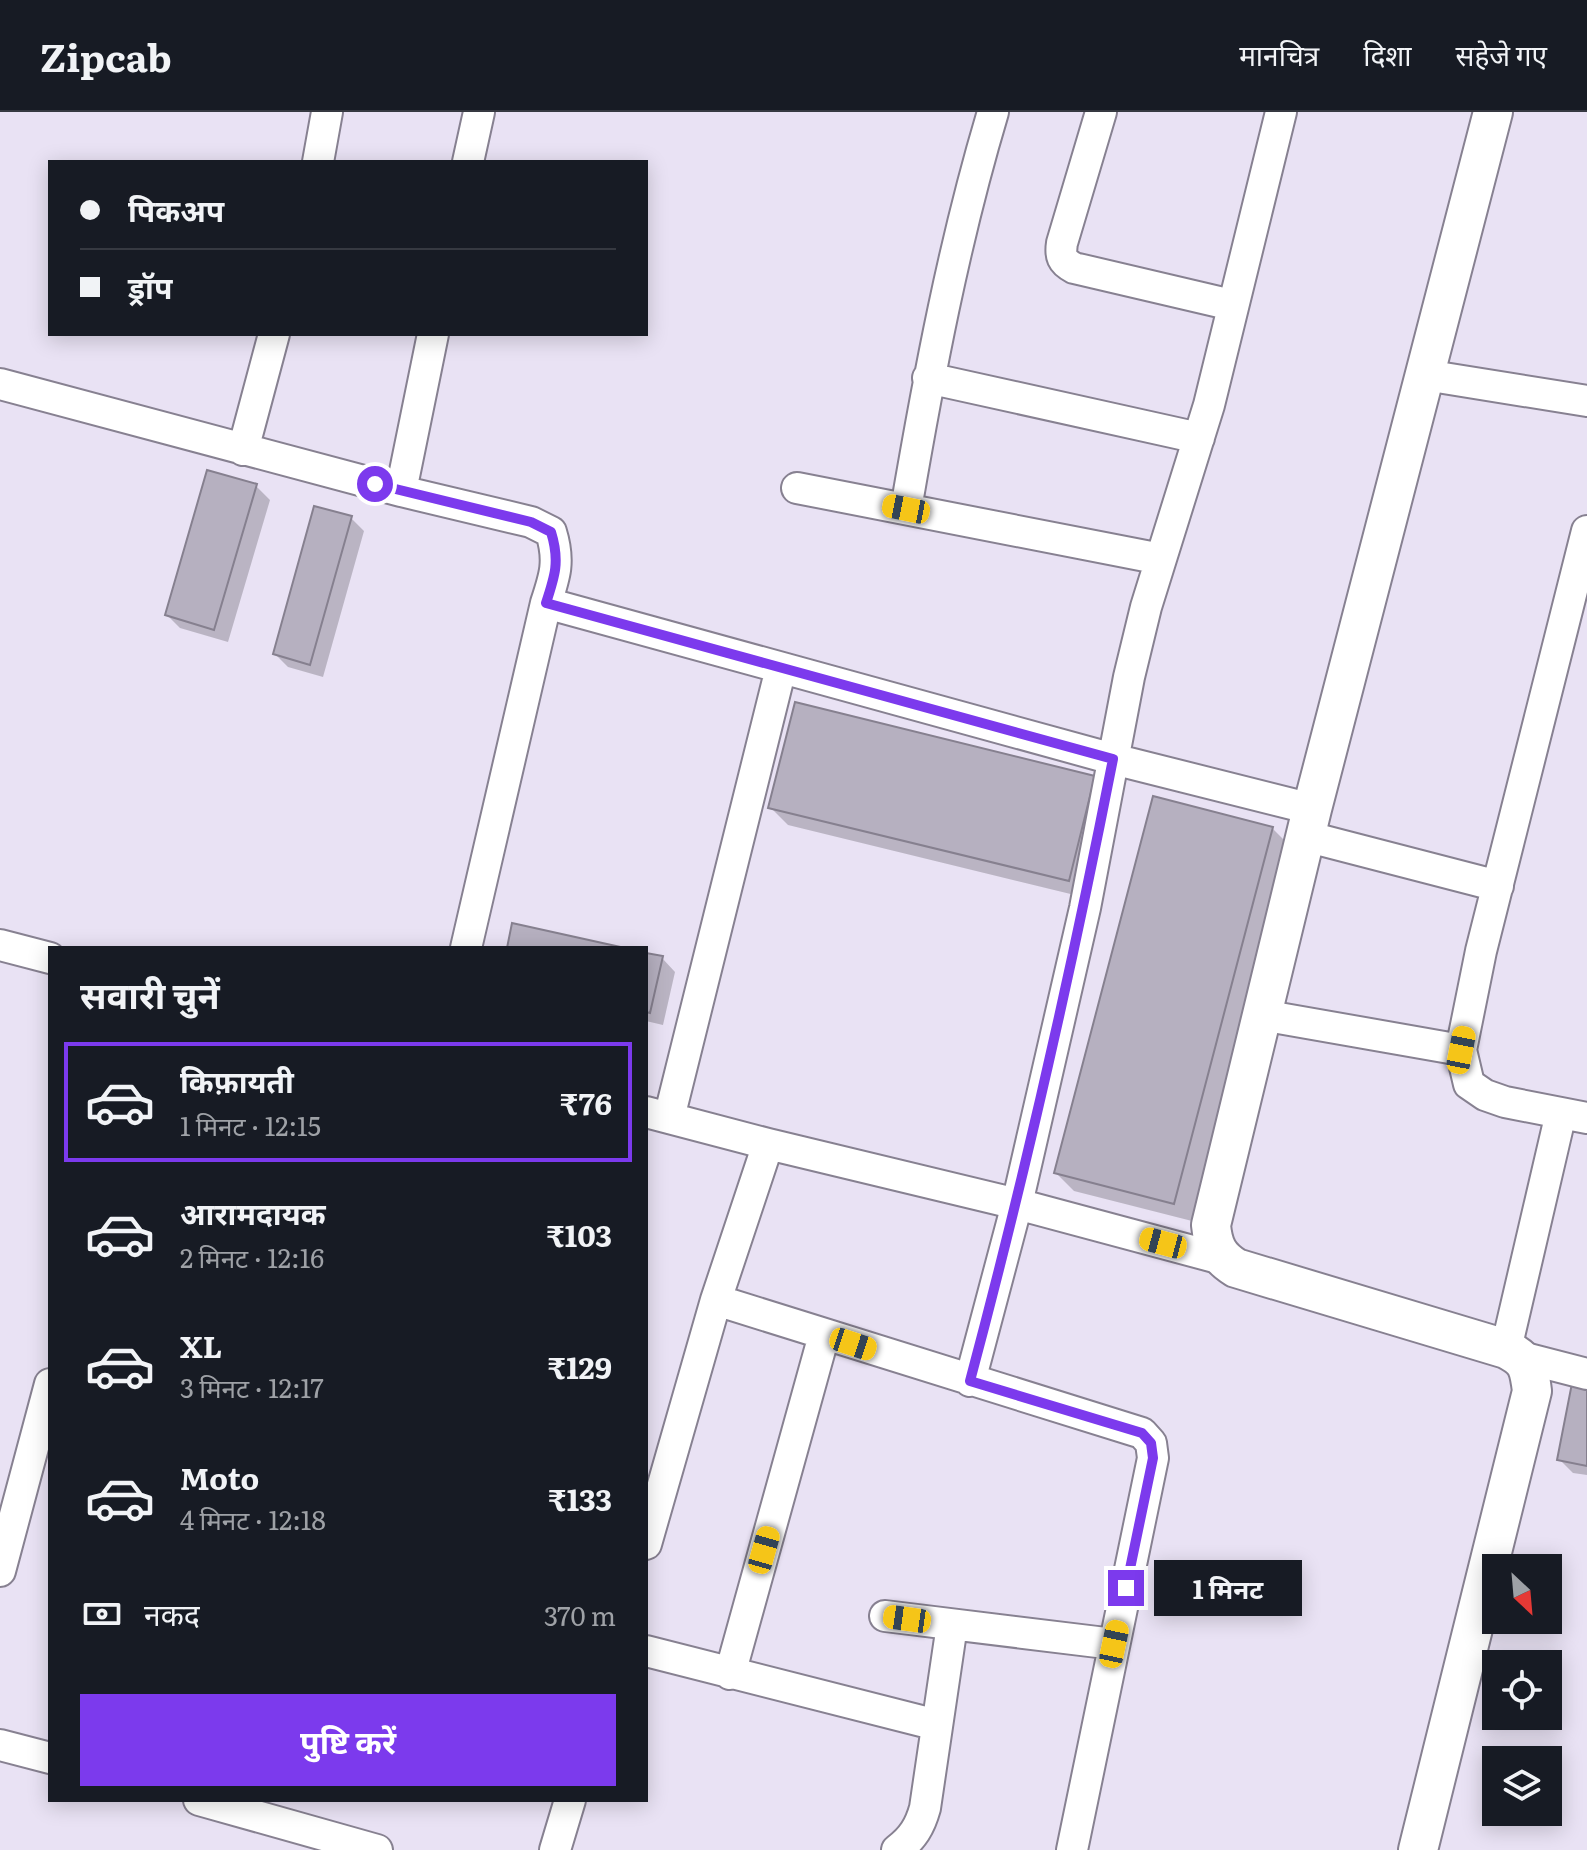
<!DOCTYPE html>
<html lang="hi">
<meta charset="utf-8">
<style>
:root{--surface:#171b24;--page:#20242c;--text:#f1f3f6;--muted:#9ea1a6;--line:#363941;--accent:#7c3aed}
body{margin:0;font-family:Literata,"Noto Sans Devanagari",serif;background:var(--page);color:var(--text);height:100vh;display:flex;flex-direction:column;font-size:30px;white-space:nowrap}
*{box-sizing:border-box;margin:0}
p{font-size:26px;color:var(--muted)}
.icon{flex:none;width:44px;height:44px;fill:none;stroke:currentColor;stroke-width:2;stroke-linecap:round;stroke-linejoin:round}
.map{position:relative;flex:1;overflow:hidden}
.drawer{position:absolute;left:48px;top:834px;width:600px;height:856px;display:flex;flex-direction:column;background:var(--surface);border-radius:0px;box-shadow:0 4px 20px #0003}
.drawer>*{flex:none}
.hud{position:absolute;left:48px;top:48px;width:600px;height:176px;border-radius:0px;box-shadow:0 4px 20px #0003;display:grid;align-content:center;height:176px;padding:0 32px;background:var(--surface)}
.needle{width:52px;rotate:154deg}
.tools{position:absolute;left:1482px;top:1442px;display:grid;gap:16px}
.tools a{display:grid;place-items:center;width:80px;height:80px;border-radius:0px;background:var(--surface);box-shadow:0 4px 20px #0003;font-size:40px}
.end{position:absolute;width:36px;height:36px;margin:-18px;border:10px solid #7c3aed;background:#fff;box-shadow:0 0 0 4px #fff}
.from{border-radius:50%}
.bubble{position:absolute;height:56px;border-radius:0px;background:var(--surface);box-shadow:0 4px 20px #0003;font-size:26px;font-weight:700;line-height:56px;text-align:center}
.car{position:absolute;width:24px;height:48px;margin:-24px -12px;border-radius:10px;box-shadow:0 0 6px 2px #0007;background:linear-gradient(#f5c518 24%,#345 0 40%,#f5c518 0 76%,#345 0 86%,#f5c518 0)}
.hud b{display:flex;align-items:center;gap:28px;height:76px;font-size:30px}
.hud b+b{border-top:2px solid var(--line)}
.hud i{width:20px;height:20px;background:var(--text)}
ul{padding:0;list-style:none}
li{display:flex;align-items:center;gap:24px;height:120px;margin:0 16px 12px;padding:0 16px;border:4px solid transparent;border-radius:0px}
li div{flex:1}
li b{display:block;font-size:30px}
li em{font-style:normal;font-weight:700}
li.selected{border-color:var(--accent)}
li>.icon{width:72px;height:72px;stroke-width:1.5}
h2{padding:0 32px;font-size:36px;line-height:96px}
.pay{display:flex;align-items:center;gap:20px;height:88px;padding:0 32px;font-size:30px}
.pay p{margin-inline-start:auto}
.cta{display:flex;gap:16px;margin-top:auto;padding:16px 32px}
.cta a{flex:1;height:92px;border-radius:0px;background:var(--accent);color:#fff;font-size:32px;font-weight:700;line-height:92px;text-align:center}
header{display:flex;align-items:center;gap:48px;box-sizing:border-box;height:112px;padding:0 40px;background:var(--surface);border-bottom:2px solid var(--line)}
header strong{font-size:38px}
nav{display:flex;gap:44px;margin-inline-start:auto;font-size:28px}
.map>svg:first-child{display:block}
</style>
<header>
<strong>Zipcab</strong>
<nav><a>मानचित्र</a><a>दिशा</a><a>सहेजे गए</a></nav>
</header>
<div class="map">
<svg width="1587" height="1738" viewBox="0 0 1587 1738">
<rect width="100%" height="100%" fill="#e9e2f4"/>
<path fill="#0003" d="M 256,374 L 270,388 L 228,530 L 180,516 L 167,503 Z
M 351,406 L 364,419 L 323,565 L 288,555 L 275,542 Z
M 1094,665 L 1112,683 L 1087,786 L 788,713 L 770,695 Z
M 1272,716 L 1290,734 L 1192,1109 L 1074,1079 L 1056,1061 Z
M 646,843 L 662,846 L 675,860 L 663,913 L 646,909 Z
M 1587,1270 L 1587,1363 L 1573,1361 L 1559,1347 Z"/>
<path fill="#b6b0c0" stroke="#86808f" stroke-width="2" d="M 207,358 L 257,372 L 214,518 L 165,503 Z
M 314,394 L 352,404 L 310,553 L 273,542 Z
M 795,590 L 1095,664 L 1069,769 L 768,696 Z
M 1153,684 L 1273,715 L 1174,1092 L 1054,1061 Z
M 512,811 L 625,836 L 507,836 Z
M 646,841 L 663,844 L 650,901 L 646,900 Z
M 1573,1266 L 1587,1268 L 1587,1354 L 1557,1348 Z"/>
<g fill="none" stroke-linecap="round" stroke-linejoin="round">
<defs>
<path id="minor" d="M 1101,0 L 1062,131 C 1060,144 1062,150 1074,156 L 1232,193
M 318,50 L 327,0
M 468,50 L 479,0
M 1425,263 L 1587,289
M 928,266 L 1199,326
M 0,272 L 401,379 L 531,410 L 551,420 C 560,449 555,464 546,491 L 466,836
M 243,338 L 274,222
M 797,376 L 1161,447
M 401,379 L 433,222
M 906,397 C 929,263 954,130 993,0
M 1587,419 L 1481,839 L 1461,938 L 1469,972 L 1485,983 L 1505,990 L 1587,1006
M 546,491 L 1113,647 L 1312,697
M 1305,724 L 1498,774
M 0,833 L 50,846
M 1262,903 L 1461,938
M 646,1000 L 768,1032 L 1017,1092 L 1222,1147
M 669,1006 L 781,556
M 716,1188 L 1142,1321 L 1151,1331 L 1153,1346 L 1072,1738
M 1506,1237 L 1561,1001
M 1521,1245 L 1587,1262
M 970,1269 L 1017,1092 L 1085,796 L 1129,565 L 1146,495 L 1209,293 L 1281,0
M 646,1432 L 716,1188 L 768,1032
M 0,1459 L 50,1272
M 885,1504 L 1114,1532
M 646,1539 L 937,1613
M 730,1562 L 824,1223
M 0,1633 L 50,1646
M 199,1688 L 377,1738
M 555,1738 L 570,1688
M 897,1738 C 913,1726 920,1714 925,1696 L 952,1513"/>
<path id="tertiary" d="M 1418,1738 L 1532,1279 C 1529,1256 1528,1248 1506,1237 L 1236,1156 C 1218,1145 1213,1134 1211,1113 L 1312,697 L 1493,0"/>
</defs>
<use href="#minor" stroke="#878191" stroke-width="34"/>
<use href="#tertiary" stroke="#878191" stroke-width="42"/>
<use href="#minor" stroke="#fff" stroke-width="30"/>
<use href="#tertiary" stroke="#fff" stroke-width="38"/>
</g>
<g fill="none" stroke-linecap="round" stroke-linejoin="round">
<path stroke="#7c3aed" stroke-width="10" d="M 375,372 L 531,410 L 551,420 C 560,449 555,464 546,491 L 1113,647 C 1072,856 1025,1063 970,1269 L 1142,1321 L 1151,1331 L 1153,1346 L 1126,1476"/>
</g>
</svg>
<div class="tools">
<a><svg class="needle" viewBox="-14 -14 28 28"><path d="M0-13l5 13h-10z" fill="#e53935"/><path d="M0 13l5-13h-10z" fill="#9ea1a6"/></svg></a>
<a><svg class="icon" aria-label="locate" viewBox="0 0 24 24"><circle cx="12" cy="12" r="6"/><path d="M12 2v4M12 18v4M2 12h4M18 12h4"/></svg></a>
<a><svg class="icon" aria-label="layers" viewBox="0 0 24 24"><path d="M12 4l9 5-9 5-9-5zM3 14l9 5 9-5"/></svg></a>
</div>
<i class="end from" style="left:375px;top:372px"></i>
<i class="end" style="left:1126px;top:1476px"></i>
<div class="bubble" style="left:1154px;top:1448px;width:148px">1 मिनट</div>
<i class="car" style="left:906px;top:397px;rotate:281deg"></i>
<i class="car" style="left:1461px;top:938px;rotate:11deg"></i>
<i class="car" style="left:1163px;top:1131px;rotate:285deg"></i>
<i class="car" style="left:853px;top:1232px;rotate:108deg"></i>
<i class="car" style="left:764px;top:1438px;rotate:16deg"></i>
<i class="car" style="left:907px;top:1507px;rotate:278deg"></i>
<i class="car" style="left:1114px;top:1532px;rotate:12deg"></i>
<div class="hud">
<b><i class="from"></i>पिकअप</b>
<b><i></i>ड्रॉप</b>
</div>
<section class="drawer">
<h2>सवारी चुनें</h2>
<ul>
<li class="selected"><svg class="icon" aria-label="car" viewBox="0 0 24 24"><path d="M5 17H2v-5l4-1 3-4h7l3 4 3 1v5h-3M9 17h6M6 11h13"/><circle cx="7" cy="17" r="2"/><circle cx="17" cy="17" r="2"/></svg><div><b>किफ़ायती</b><p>1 मिनट · 12:15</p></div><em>₹76</em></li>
<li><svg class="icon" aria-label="car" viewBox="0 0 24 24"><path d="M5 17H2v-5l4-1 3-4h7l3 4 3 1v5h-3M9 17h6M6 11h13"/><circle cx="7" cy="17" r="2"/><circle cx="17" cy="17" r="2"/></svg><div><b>आरामदायक</b><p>2 मिनट · 12:16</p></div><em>₹103</em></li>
<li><svg class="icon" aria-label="car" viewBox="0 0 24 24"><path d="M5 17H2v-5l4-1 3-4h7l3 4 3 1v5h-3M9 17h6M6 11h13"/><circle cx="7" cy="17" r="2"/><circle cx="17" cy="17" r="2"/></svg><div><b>XL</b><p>3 मिनट · 12:17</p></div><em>₹129</em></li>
<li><svg class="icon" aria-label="car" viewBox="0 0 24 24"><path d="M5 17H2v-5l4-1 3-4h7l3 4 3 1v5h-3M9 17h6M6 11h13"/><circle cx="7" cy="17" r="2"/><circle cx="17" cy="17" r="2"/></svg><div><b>Moto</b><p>4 मिनट · 12:18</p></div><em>₹133</em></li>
</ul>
<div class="pay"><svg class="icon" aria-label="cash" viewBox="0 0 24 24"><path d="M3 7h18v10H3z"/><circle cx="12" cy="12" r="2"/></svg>नकद<p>370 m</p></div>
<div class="cta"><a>पुष्टि करें</a></div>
</section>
</div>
